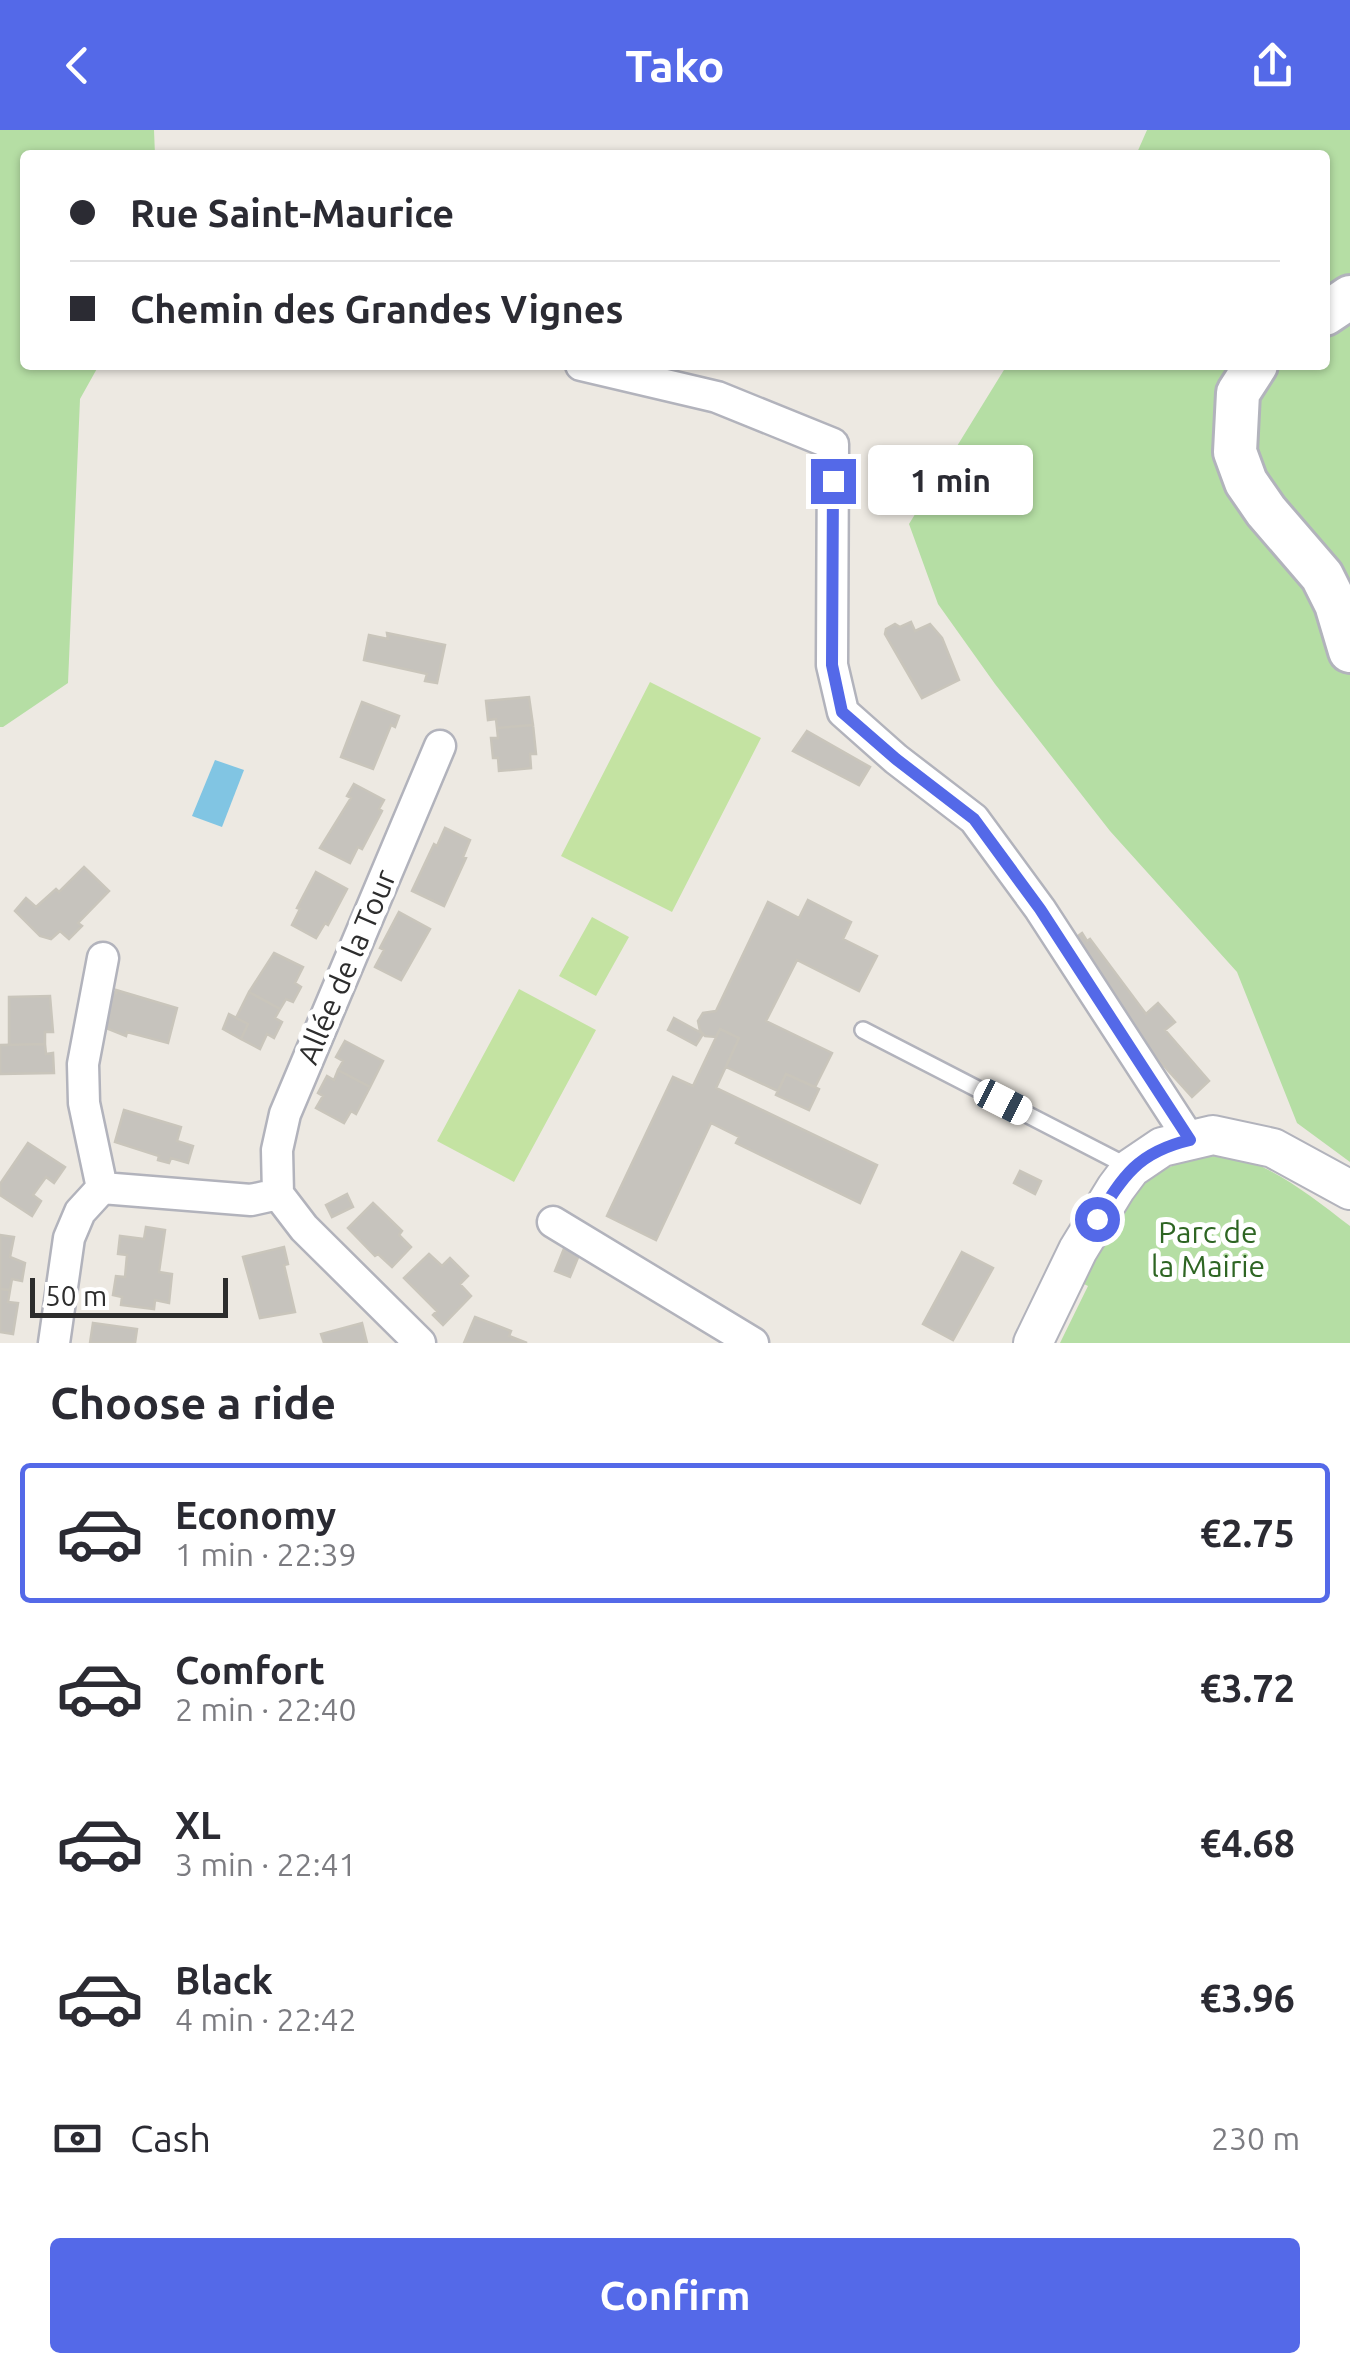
<!DOCTYPE html>
<meta charset="utf-8">
<style>
:root{--surface:#fff;--page:#f7f7f7;--text:#2b2b33;--muted:#7c7c81;--line:#e1e1e2;--accent:#5469e8}
body{margin:0;font-family:Ubuntu,sans-serif;background:var(--page);color:var(--text);height:100vh;display:flex;flex-direction:column;font-size:38px;white-space:nowrap}
*{box-sizing:border-box;margin:0}
p{font-size:32px;color:var(--muted)}
.icon{flex:none;width:55px;height:55px;fill:none;stroke:currentColor;stroke-width:2;stroke-linecap:round;stroke-linejoin:round}
.map{position:relative;height:1213px;overflow:hidden}
.sheet{display:flex;flex-direction:column;background:var(--surface);flex:1}
.sheet>*{flex:none}
.hud{position:absolute;left:20px;top:20px;width:1310px;height:220px;border-radius:10px;box-shadow:0 2px 8px #0004;display:grid;align-content:center;height:220px;padding:0 50px;background:var(--surface)}
.scale{position:absolute;left:30px;bottom:25px;width:198px;box-sizing:border-box;padding-left:10px;border:5px solid #2d2d2d;border-top:0;font-size:28px;line-height:35px;white-space:nowrap;color:#2d2d2d;-webkit-text-stroke:8px #fff;paint-order:stroke}
.end{position:absolute;width:45px;height:45px;margin:-22px;border:12px solid #5469e8;background:#fff;box-shadow:0 0 0 5px #fff}
.from{border-radius:50%}
.bubble{position:absolute;height:70px;border-radius:10px;background:var(--surface);box-shadow:0 2px 8px #0004;font-size:32px;font-weight:600;line-height:70px;text-align:center}
.car{position:absolute;width:30px;height:60px;margin:-30px -15px;border-radius:12px;box-shadow:0 0 8px 2px #0007;background:linear-gradient(#fff 24%,#345 0 40%,#fff 0 76%,#345 0 86%,#fff 0)}
.hud b{display:flex;align-items:center;gap:35px;height:95px;font-size:38px}
.hud b+b{border-top:2px solid var(--line)}
.hud i{width:25px;height:25px;background:var(--text)}
ul{padding:0;list-style:none}
li{display:flex;align-items:center;gap:30px;height:140px;margin:0 20px 15px;padding:0 30px;border:5px solid transparent;border-radius:10px}
li div{flex:1}
li b{display:block;font-size:38px}
li em{font-style:normal;font-weight:600}
li.on{border-color:var(--accent)}
li>.icon{width:90px;height:90px;stroke-width:1.5}
h2{padding:0 50px;font-size:45px;line-height:120px}
.pay{display:flex;align-items:center;gap:25px;height:110px;padding:0 50px;font-size:38px}
.pay p{margin-inline-start:auto}
.cta{display:flex;gap:20px;margin-top:auto;padding:20px 50px}
.cta a{flex:1;height:115px;border-radius:10px;background:var(--accent);color:#fff;font-size:40px;font-weight:600;line-height:115px;text-align:center}
header{display:flex;justify-content:space-between;align-items:center;height:130px;padding:0 50px;background:var(--accent);color:#fff;font-size:45px;font-weight:600}
.map>svg:first-child{display:block}
</style>
<header><svg class="icon" aria-label="back" viewBox="0 0 24 24"><path d="M15 5l-7 7 7 7"/></svg>Tako<svg class="icon" aria-label="share" viewBox="0 0 24 24"><path d="M12 15V3M7 8l5-5 5 5M5 13v7h14v-7"/></svg></header>
<div class="map">
<svg width="1350" height="1213" viewBox="0 0 1350 1213">
<rect width="100%" height="100%" fill="#ede9e2"/>
<path fill="#b5dea4" d="M 0,0 L 154,0 L 155,25 L 25,25 L 25,235 L 99,235 L 80,269 L 68,553 L 3,597 L 0,597 Z
M 1147,0 L 1350,0 L 1350,1032 L 1297,993 L 1237,842 L 1110,701 L 995,554 L 938,474 L 909,394 L 1007,235 L 1325,235 L 1325,25 L 1136,25 Z
M 1232,1025 C 1278,1039 1312,1067 1350,1096 L 1350,1213 L 1060,1213 L 1088,1156 L 1074,1149 C 1123,1078 1136,1027 1232,1025 Z"/>
<path fill="#c4e3a2" d="M 650,552 L 761,608 L 672,782 L 561,726 Z
M 592,787 L 629,807 L 596,866 L 559,846 Z
M 519,859 L 596,900 L 514,1052 L 437,1011 Z"/>
<path fill="#81c5e3" d="M 215,630 L 244,640 L 222,697 L 192,686 Z"/>
<path fill="#c6c3bd" stroke="#c9c5bb" stroke-width="2.5" d="M 911,492 L 915,501 L 930,494 L 942,508 L 959,550 L 922,568 L 885,504 L 886,499 L 895,494 L 900,497 Z
M 387,503 L 445,515 L 437,553 L 425,551 L 427,544 L 364,530 L 369,505 L 388,509 Z
M 529,567 L 533,595 L 497,598 L 496,589 L 488,590 L 486,571 Z
M 362,572 L 399,586 L 395,597 L 391,595 L 373,639 L 341,627 Z
M 533,595 L 536,624 L 530,624 L 531,638 L 499,641 L 498,628 L 493,628 L 491,608 L 498,608 L 497,598 Z
M 807,601 L 870,637 L 859,655 L 793,621 Z
M 354,654 L 384,670 L 379,679 L 382,681 L 362,719 L 358,717 L 350,733 L 320,718 L 351,668 L 347,666 Z
M 445,698 L 470,710 L 463,727 L 466,728 L 444,776 L 412,761 L 434,714 L 437,716 Z
M 84,737 L 109,761 L 78,793 L 82,796 L 69,809 L 60,801 L 51,809 L 40,806 L 15,781 L 26,768 L 36,777 L 56,759 L 59,762 Z
M 316,742 L 347,759 L 328,795 L 325,793 L 316,808 L 292,795 L 300,779 L 297,778 Z
M 808,770 L 851,792 L 843,809 L 877,826 L 859,861 L 797,830 L 766,891 L 832,923 L 815,957 L 786,944 L 778,961 L 726,937 L 739,908 L 720,899 L 716,907 L 705,906 L 700,901 L 698,891 L 703,883 L 716,881 L 768,772 L 799,788 Z
M 399,782 L 430,799 L 401,850 L 375,837 L 384,820 L 380,818 Z
M 1082,803 L 1087,811 L 1090,809 L 1146,884 L 1158,873 L 1175,892 L 1165,900 L 1209,951 L 1192,967 L 1127,895 L 1066,815 Z
M 274,823 L 303,837 L 295,853 L 301,857 L 293,872 L 286,869 L 280,879 L 249,862 Z
M 105,860 L 116,863 L 116,860 L 177,878 L 168,913 L 127,902 L 126,906 L 96,894 Z
M 249,862 L 280,879 L 275,888 L 282,892 L 274,908 L 267,904 L 260,919 L 241,909 L 248,894 L 236,888 Z
M 50,866 L 53,902 L 45,902 L 45,914 L 9,915 L 9,867 Z
M 229,884 L 248,894 L 241,909 L 223,899 Z
M 674,888 L 703,904 L 696,915 L 668,900 Z
M 720,899 L 739,908 L 716,958 L 877,1035 L 860,1073 L 736,1013 L 739,1007 L 711,993 L 656,1110 L 607,1086 L 673,947 L 693,956 Z
M 345,911 L 383,931 L 370,957 L 338,940 L 343,931 L 336,927 Z
M 45,914 L 46,924 L 53,923 L 54,943 L 0,944 L 0,915 Z
M 338,940 L 370,957 L 356,984 L 351,981 L 344,993 L 316,978 L 323,966 L 318,963 L 327,946 L 334,950 Z
M 786,944 L 819,959 L 809,980 L 776,965 Z
M 124,980 L 181,997 L 177,1011 L 193,1016 L 188,1033 L 171,1028 L 169,1033 L 158,1030 L 159,1026 L 115,1012 Z
M 28,1013 L 65,1037 L 54,1053 L 46,1047 L 33,1065 L 41,1071 L 32,1086 L 0,1065 L 0,1054 Z
M 1020,1041 L 1041,1051 L 1035,1064 L 1014,1053 Z
M 347,1064 L 353,1077 L 332,1087 L 326,1075 Z
M 373,1073 L 402,1101 L 399,1105 L 411,1117 L 392,1137 L 378,1124 L 375,1126 L 348,1098 Z
M 146,1097 L 165,1100 L 159,1142 L 172,1144 L 169,1173 L 155,1170 L 154,1179 L 121,1175 L 122,1167 L 113,1165 L 116,1146 L 125,1147 L 127,1125 L 118,1124 L 120,1106 L 144,1109 Z
M 0,1105 L 14,1107 L 10,1127 L 25,1133 L 22,1151 L 12,1149 L 10,1160 L 0,1159 Z
M 565,1116 L 579,1125 L 570,1147 L 555,1141 Z
M 284,1117 L 288,1134 L 284,1135 L 295,1182 L 260,1188 L 243,1127 Z
M 962,1122 L 993,1138 L 953,1210 L 923,1194 Z
M 429,1124 L 442,1136 L 450,1128 L 468,1146 L 460,1154 L 471,1166 L 443,1195 L 433,1185 L 437,1181 L 404,1148 Z
M 0,1159 L 10,1160 L 8,1172 L 18,1173 L 13,1204 L 0,1202 Z
M 475,1187 L 511,1201 L 509,1206 L 527,1213 L 464,1213 Z
M 93,1193 L 137,1199 L 135,1213 L 90,1213 Z
M 362,1193 L 367,1213 L 324,1213 L 321,1204 Z"/>
<g fill="none" stroke-linecap="round" stroke-linejoin="round">
<defs>
<path id="service" d="M 863,900 L 1131,1038"/>
<path id="minor" d="M 581,235 L 717,267 L 833,314 L 832,535 L 843,582 L 896,629 L 974,689 L 1040,779 L 1190,1010
M 102,1058 L 84,973 L 83,934 L 103,828
M 278,1064 L 277,1020 L 285,984 L 440,616
M 553,1092 L 753,1213
M 54,1213 L 69,1108 L 80,1082 L 102,1058 L 251,1070 L 278,1064 L 304,1098 L 420,1213"/>
<path id="tertiary" d="M 1033,1213 L 1078,1120 L 1116,1058 L 1131,1038 L 1162,1017 L 1213,1005 L 1273,1018 L 1350,1060"/>
<path id="secondary" d="M 1325,184 L 1350,167
M 1256,235 L 1238,263 L 1235,322 L 1246,352 L 1266,381 L 1322,446 L 1336,474 L 1350,521"/>
</defs>
<use href="#service" stroke="#b2b3bc" stroke-width="20"/>
<use href="#minor" stroke="#b2b3bc" stroke-width="35"/>
<use href="#tertiary" stroke="#b2b3bc" stroke-width="42"/>
<use href="#secondary" stroke="#b2b3bc" stroke-width="48"/>
<use href="#service" stroke="#fff" stroke-width="15"/>
<use href="#minor" stroke="#fff" stroke-width="30"/>
<use href="#tertiary" stroke="#fff" stroke-width="38"/>
<use href="#secondary" stroke="#fff" stroke-width="42"/>
</g>
<g fill="none" stroke-linecap="round" stroke-linejoin="round">
<path stroke="#5469e8" stroke-width="12" d="M 833,351 L 832,535 L 842,582 L 896,629 L 974,689 L 1040,779 L 1190,1010 C 1138,1022 1123,1046 1097,1089"/>
</g>
<g text-anchor="middle" stroke-width="10" stroke-linejoin="round" paint-order="stroke">
<g font-size="30" fill="#2d2d2d" stroke="#fff">
<text transform="translate(347 837) rotate(-67)" y="10">Allée de la Tour</text>
</g>
<g font-size="30" fill="#2e6523" stroke="#fff">
<text x="1208" y="1113">Parc de<tspan x="1208" dy="34">la Mairie</tspan></text>
</g>
</g>
</svg>
<div class="scale">50 m</div>
<i class="end from" style="left:1097px;top:1089px"></i>
<i class="end" style="left:833px;top:351px"></i>
<div class="bubble" style="left:868px;top:315px;width:165px">1 min</div>
<i class="car" style="left:1003px;top:972px;rotate:117deg"></i>
<div class="hud">
<b><i class="from"></i>Rue Saint-Maurice</b>
<b><i></i>Chemin des Grandes Vignes</b>
</div>
</div>
<section class="sheet">
<h2>Choose a ride</h2>
<ul>
<li class="on"><svg class="icon" aria-label="car" viewBox="0 0 24 24"><path d="M5 17H2v-5l4-1 3-4h7l3 4 3 1v5h-3M9 17h6M6 11h13"/><circle cx="7" cy="17" r="2"/><circle cx="17" cy="17" r="2"/></svg><div><b>Economy</b><p>1 min · 22:39</p></div><em>€2.75</em></li>
<li><svg class="icon" aria-label="car" viewBox="0 0 24 24"><path d="M5 17H2v-5l4-1 3-4h7l3 4 3 1v5h-3M9 17h6M6 11h13"/><circle cx="7" cy="17" r="2"/><circle cx="17" cy="17" r="2"/></svg><div><b>Comfort</b><p>2 min · 22:40</p></div><em>€3.72</em></li>
<li><svg class="icon" aria-label="car" viewBox="0 0 24 24"><path d="M5 17H2v-5l4-1 3-4h7l3 4 3 1v5h-3M9 17h6M6 11h13"/><circle cx="7" cy="17" r="2"/><circle cx="17" cy="17" r="2"/></svg><div><b>XL</b><p>3 min · 22:41</p></div><em>€4.68</em></li>
<li><svg class="icon" aria-label="car" viewBox="0 0 24 24"><path d="M5 17H2v-5l4-1 3-4h7l3 4 3 1v5h-3M9 17h6M6 11h13"/><circle cx="7" cy="17" r="2"/><circle cx="17" cy="17" r="2"/></svg><div><b>Black</b><p>4 min · 22:42</p></div><em>€3.96</em></li>
</ul>
<div class="pay"><svg class="icon" aria-label="cash" viewBox="0 0 24 24"><path d="M3 7h18v10H3z"/><circle cx="12" cy="12" r="2"/></svg>Cash<p>230 m</p></div>
<div class="cta"><a>Confirm</a></div>
</section>
